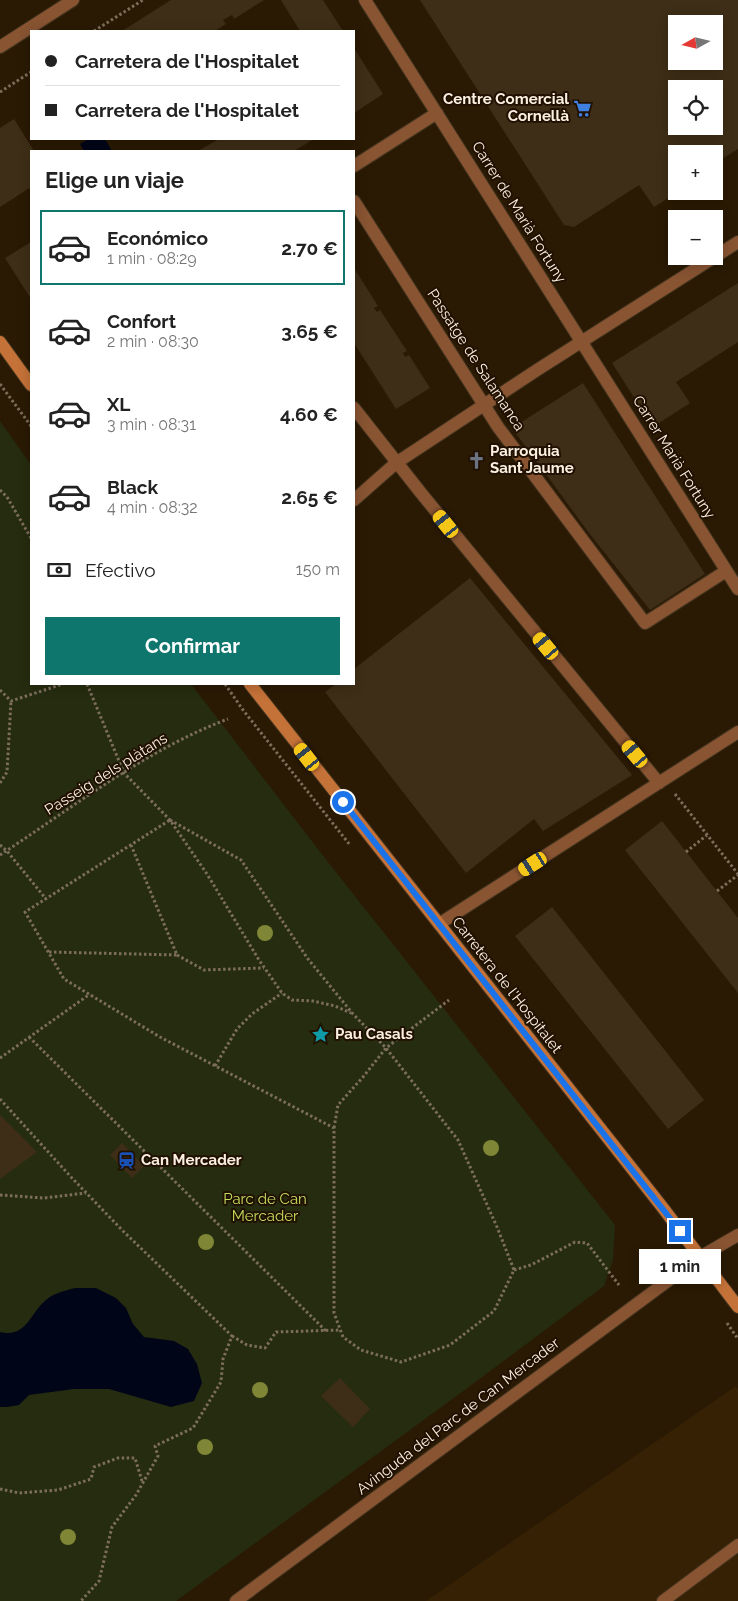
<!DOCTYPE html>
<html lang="es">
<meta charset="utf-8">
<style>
:root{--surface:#fff;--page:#f2f2f2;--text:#222;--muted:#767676;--line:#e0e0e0;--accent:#0f766e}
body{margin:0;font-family:Raleway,sans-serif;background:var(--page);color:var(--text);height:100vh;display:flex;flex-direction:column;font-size:19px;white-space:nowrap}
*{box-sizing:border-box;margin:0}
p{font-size:16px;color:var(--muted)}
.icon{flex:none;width:28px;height:28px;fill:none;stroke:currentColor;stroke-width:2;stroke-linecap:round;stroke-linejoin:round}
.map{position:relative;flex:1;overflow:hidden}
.details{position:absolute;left:30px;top:150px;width:325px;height:535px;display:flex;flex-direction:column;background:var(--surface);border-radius:0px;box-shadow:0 2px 12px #0003}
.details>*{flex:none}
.top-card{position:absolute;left:30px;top:30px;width:325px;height:110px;border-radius:0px;box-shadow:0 2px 12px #0003;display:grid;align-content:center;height:110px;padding:0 15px;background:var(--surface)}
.needle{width:32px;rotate:262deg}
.tools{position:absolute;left:668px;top:15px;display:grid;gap:10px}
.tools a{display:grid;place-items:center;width:55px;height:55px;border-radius:0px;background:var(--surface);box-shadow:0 2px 12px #0003;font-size:25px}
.end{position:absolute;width:22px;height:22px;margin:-11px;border:6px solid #1a73e8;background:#fff;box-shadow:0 0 0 2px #fff}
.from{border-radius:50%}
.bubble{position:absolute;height:35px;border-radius:0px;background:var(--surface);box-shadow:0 2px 12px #0003;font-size:16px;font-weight:700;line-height:35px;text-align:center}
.car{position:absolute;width:15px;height:30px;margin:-15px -8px;border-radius:6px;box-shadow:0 0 4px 1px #0007;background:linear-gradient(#f5c518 24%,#345 0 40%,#f5c518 0 76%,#345 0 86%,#f5c518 0)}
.top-card b{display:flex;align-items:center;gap:18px;height:48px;font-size:19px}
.top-card b+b{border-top:1px solid var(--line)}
.top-card i{width:12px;height:12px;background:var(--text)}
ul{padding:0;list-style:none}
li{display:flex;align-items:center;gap:15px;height:75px;margin:0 10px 8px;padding:0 5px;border:2px solid transparent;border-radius:0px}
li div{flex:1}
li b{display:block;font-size:19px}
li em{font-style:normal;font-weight:700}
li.current{border-color:var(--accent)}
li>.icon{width:45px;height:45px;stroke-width:1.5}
h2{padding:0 15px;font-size:22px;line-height:60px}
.pay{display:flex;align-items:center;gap:12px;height:55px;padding:0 15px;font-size:19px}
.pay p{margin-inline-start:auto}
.primary-button{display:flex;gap:10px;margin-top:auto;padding:10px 15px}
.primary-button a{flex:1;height:58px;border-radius:0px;background:var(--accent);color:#fff;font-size:20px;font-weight:700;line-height:58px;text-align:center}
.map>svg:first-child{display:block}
</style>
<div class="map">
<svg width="738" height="1601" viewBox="0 0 738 1601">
<rect width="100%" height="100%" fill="#2a1a04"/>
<path fill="#362104" d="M 736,1386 L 738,1389 L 738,1601 L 426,1601 Z"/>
<path fill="#262c0f" d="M 0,421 L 31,465 L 31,684 L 191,684 L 324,857 L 615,1225 L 613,1260 L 604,1286 L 466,1389 L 176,1601 L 0,1601 Z"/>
<path fill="#000618" d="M 89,139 L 105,139 L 112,151 L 84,151 L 80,144 Z
M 75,1288 L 96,1288 L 116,1298 L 126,1308 L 133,1324 L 144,1337 L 174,1341 L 188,1349 L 197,1364 L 202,1383 L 194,1401 L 171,1407 L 109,1389 L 74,1389 L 29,1395 L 19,1405 L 7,1407 L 0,1407 L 0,1332 C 27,1338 29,1314 46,1300 C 54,1293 64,1291 75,1288 Z"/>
<path fill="#3e2e17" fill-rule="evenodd" d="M 171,0 L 264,0 L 234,19 L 232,15 L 223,20 L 226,24 L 215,31 L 122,31 Z
M 281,0 L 323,0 L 343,31 L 300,31 Z
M 420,0 L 738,0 L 738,149 L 714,164 L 714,154 L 676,154 L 676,191 L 680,191 L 654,207 L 639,185 L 574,227 L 564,225 ZM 676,24 L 714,24 L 714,61 L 676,61 ZM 676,89 L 714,89 L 714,126 L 676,126 Z
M 354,48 L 383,94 L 354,113 Z
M 14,119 L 34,151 L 31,151 L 31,187 L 0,207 L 0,128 Z
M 219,139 L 228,140 L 314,139 L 294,151 L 198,151 Z
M 31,242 L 31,299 L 5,258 Z
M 354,268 L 378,306 L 374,308 L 377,312 L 380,310 L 407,351 L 403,353 L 405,357 L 409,355 L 430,388 L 396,409 L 354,343 Z
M 738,283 L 738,342 L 676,382 L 690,403 L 653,427 L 612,363 Z
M 583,383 L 705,574 L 650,610 L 589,533 L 512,428 Z
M 470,578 L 632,775 L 543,831 L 534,819 L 466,873 L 325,692 L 336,684 L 354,684 L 354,669 Z
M 662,821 L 738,918 L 738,993 L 625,850 Z
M 552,907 L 704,1100 L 668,1129 L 515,936 Z
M 0,1115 L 37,1152 L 0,1179 Z
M 122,1143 L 144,1166 L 132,1178 L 110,1155 Z
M 340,1378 L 370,1409 L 353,1427 L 321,1396 Z"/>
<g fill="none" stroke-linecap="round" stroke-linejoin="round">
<defs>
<path id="street" d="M 365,0 L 738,589
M 0,47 L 73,0
M 354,166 L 437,113
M 354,201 L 498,427 L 645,623 L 726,571
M 354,408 L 421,493 L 659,783
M 354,500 L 396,463 L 537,370 L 738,242
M 439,924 L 738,732
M 236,1601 L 700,1257 L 738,1235
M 663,1601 L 738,1545"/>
<path id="secondary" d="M 0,342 L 31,385
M 250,684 L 663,1208 L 738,1307"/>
</defs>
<use href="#street" stroke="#43341f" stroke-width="14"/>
<use href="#secondary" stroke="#43341f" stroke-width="14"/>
<path stroke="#7d6e5c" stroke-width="3" stroke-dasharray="2.5 2.5" stroke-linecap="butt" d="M 94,31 L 143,0
M 0,92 L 31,72
M 0,384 L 31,426
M 0,490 L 7,497 L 31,538
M 87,684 L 124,773 L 170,820 L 207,874 L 259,960 L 282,993 L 292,1000 L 313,1001 L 335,1006 L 351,1013
M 225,684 L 243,710 L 350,845
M 0,690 L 11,701 L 63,684
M 0,783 L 7,772 L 11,701
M 675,794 L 738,874
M 170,820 L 241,860 L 308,959 L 353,1014 L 386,1048 L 458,1140 L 497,1227 L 514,1270 L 494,1311 L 450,1345 L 401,1362 L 361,1350 L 343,1337 L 334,1313 L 334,1128 L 160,1037 L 64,979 L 25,912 Z
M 0,845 L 7,851 L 46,899
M 686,852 L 707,835
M 0,855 C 72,808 147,749 228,719
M 717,891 L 738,875
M 49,952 L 177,955 L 131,845
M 177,955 L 204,970 L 264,968
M 29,1037 L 326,1331
M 0,1058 L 90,994
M 215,1066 L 237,1029 L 252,1014 L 282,993
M 0,1099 L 71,1177 L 123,1231 L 232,1336 L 223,1359 L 221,1382 L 193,1428 L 155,1446 L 158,1456 L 136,1495 L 112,1527 L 99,1581 L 81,1601
M 334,1128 L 338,1105 L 363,1077 L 386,1048 L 449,1000
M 0,1195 L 44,1198 L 86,1193
M 514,1270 L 531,1265 L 575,1242 L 587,1243 L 619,1285
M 727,1323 L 738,1339
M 232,1336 L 247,1345 L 265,1348 L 276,1332 L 340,1330
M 0,1489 L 19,1493 L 58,1490 L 91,1479 L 94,1467 L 118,1458 L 135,1458 L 142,1481"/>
<use href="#street" stroke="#885432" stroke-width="12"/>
<use href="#secondary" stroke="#c57238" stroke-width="12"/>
</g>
<g fill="#7f8635">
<circle cx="265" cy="933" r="8"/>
<circle cx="491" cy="1148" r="8"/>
<circle cx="206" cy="1242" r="8"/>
<circle cx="260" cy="1390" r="8"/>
<circle cx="205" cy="1447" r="8"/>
<circle cx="68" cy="1537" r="8"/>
</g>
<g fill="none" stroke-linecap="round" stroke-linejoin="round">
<path stroke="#1a73e8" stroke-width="6" d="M 343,802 L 680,1231"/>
</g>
<defs>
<symbol id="supermarket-bare" viewBox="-9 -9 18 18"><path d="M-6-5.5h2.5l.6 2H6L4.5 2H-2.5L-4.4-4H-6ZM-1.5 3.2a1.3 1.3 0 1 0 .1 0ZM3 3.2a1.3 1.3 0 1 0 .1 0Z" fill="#3f7fe0" stroke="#201000" stroke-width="2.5" paint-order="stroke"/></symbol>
<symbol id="church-bare" viewBox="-9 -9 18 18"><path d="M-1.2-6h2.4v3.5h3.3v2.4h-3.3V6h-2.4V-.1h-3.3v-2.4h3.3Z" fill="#6b7280" stroke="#201000" stroke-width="2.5" paint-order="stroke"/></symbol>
<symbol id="sight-bare" viewBox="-9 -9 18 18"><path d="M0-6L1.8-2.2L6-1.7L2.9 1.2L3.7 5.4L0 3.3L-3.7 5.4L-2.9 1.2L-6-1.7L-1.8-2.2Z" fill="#0f9aa8" stroke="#201000" stroke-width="2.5" paint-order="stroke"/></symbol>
<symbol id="station-bare" viewBox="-9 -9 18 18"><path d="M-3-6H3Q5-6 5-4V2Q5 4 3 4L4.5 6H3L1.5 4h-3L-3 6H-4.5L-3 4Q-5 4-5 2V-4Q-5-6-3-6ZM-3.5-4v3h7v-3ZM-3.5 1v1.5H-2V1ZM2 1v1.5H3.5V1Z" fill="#1a4fb4" stroke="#201000" stroke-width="2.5" paint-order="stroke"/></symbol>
</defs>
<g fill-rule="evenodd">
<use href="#supermarket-bare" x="570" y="96" width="25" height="25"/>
<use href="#church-bare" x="464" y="448" width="25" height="25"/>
<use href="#sight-bare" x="308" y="1022" width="25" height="25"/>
<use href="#station-bare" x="114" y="1148" width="25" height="25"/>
</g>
<g text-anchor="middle" stroke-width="4" stroke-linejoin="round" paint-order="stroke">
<g font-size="15" font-weight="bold" fill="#fcf0e3" stroke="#201000" text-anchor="start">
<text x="569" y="104" text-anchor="end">Centre Comercial<tspan x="569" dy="17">Cornellà</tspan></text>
<text x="490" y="456">Parroquia<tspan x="490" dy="17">Sant Jaume</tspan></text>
<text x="335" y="1039">Pau Casals</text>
<text x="141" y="1165">Can Mercader</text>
</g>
<g font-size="15" fill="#fcf0e3" stroke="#201000">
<text transform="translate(519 212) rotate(58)" y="5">Carrer de Marià Fortuny</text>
<text transform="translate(476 360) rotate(57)" y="5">Passatge de Salamanca</text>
<text transform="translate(674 457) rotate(58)" y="5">Carrer Marià Fortuny</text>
<text transform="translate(106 774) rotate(-32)" y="5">Passeig dels plàtans</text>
<text transform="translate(507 985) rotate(52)" y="5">Carretera de l'Hospitalet</text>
<text transform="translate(458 1416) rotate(-37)" y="5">Avinguda del Parc de Can Mercader</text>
</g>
<g font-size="15" fill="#c5de5d" stroke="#201000">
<text x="265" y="1204">Parc de Can<tspan x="265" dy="17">Mercader</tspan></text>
</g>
</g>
</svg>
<div class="tools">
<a><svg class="needle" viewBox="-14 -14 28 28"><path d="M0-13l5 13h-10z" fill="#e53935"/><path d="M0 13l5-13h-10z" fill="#767676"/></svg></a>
<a><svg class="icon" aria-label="locate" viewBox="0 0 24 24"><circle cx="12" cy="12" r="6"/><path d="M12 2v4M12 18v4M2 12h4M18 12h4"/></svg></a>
<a>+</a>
<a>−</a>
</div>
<i class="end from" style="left:343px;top:802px"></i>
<i class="end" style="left:680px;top:1231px"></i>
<div class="bubble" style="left:639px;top:1249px;width:82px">1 min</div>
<i class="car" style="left:446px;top:524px;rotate:321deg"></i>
<i class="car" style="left:546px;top:646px;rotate:320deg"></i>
<i class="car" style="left:635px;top:754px;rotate:320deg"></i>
<i class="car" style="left:307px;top:757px;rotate:322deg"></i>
<i class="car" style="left:533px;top:864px;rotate:238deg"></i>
<div class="top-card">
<b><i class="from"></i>Carretera de l'Hospitalet</b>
<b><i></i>Carretera de l'Hospitalet</b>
</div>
<section class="details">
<h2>Elige un viaje</h2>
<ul>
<li class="current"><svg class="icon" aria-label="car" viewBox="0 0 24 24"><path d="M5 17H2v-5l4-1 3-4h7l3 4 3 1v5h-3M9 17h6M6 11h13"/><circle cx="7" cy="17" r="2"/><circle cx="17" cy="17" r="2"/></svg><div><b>Económico</b><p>1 min · 08:29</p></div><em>2.70 €</em></li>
<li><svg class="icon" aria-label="car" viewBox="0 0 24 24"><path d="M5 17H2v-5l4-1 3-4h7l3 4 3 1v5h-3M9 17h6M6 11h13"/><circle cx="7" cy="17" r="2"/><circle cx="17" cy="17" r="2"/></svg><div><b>Confort</b><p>2 min · 08:30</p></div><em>3.65 €</em></li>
<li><svg class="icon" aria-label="car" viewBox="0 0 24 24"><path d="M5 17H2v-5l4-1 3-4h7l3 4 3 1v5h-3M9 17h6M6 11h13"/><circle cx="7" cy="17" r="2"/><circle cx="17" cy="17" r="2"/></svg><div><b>XL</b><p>3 min · 08:31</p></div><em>4.60 €</em></li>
<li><svg class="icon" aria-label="car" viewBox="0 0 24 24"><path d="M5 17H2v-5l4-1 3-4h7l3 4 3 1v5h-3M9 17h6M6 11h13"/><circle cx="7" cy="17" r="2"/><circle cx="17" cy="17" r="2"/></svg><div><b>Black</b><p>4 min · 08:32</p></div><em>2.65 €</em></li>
</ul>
<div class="pay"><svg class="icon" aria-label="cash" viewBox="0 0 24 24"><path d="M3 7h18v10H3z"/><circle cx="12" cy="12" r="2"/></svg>Efectivo<p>150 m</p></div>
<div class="primary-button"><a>Confirmar</a></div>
</section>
</div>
